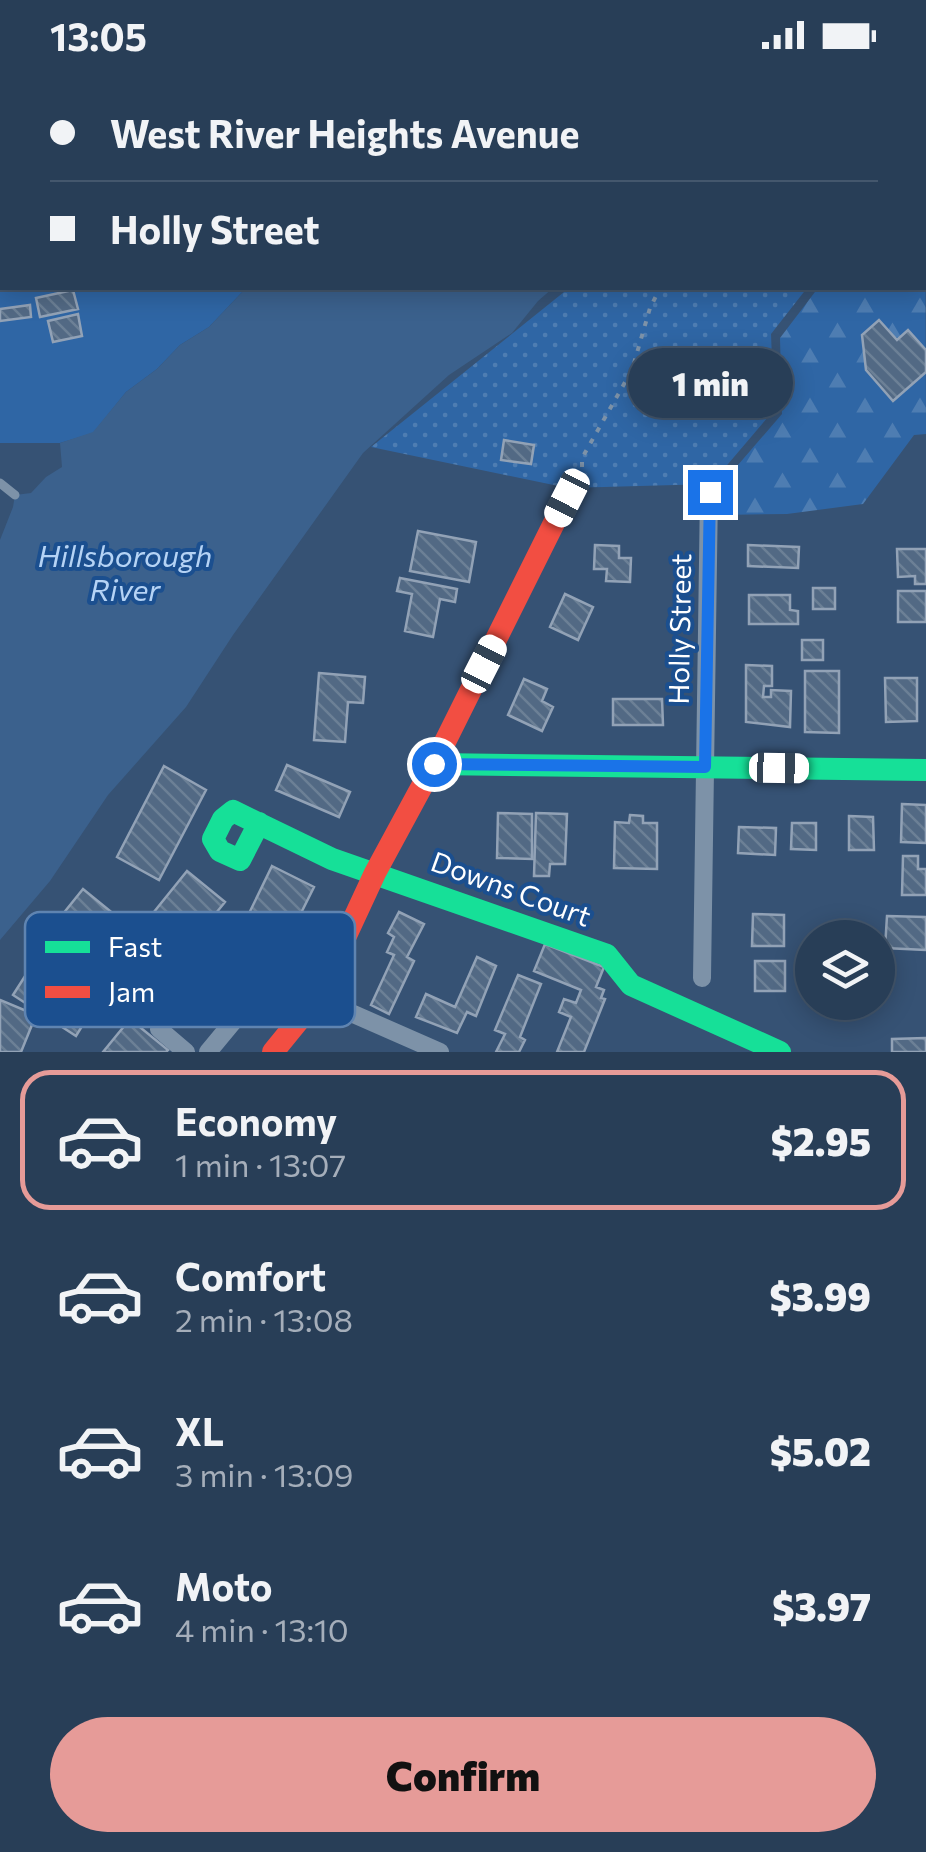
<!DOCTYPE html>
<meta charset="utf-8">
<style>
:root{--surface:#283e57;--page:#30455d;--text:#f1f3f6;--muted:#a5aeba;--line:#44576d;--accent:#e69b98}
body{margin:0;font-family:Commissioner,sans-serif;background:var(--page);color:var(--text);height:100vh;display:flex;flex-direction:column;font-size:38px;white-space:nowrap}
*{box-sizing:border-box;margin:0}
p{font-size:32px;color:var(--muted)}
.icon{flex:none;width:55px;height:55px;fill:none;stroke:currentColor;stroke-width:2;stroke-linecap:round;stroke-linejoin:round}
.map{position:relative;height:982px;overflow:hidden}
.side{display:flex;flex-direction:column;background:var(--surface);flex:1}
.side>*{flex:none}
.banner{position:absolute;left:0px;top:0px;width:928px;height:220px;box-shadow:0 5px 25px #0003,0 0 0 2px var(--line);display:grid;align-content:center;height:220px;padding:0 50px;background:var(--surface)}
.tools{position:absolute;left:795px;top:850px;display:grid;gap:20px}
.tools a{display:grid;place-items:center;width:100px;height:100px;border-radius:50%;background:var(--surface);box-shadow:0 5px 25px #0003,0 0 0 2px var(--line);font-size:50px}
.end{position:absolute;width:45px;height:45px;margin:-22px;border:12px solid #1a73e8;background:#fff;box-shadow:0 0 0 5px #fff}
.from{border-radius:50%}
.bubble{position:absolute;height:70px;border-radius:35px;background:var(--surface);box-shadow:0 5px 25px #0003,0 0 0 2px var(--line);font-size:32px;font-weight:800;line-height:70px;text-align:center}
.car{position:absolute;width:30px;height:60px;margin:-30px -15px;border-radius:12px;box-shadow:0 0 8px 2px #0007;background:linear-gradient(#fff 24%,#345 0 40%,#fff 0 76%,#345 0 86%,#fff 0)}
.banner b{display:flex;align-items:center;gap:35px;height:95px;font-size:38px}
.banner b+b{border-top:2px solid var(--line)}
.banner i{width:25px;height:25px;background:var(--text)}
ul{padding:18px 0 0;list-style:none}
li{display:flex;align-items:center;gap:30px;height:140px;margin:0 20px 15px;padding:0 30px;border:5px solid transparent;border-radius:30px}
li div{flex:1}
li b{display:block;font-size:38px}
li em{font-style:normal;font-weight:800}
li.current{border-color:var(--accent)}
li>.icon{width:90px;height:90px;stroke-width:1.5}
.action{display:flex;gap:20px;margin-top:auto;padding:20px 50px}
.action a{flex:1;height:115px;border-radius:60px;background:var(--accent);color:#111;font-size:40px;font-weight:800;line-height:115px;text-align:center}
.status{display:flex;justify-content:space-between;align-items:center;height:70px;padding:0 50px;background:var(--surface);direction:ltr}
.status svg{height:28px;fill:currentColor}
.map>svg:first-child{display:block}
</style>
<div class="status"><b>13:05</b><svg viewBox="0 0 49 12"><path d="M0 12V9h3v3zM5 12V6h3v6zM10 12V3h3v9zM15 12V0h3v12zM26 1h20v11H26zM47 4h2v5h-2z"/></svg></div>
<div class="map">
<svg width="926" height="982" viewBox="0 0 926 982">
<defs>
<pattern id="forest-firs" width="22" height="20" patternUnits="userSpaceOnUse" patternTransform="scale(2.5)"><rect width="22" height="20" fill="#2f66a5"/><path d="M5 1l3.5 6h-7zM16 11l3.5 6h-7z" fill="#4e7db2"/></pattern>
<pattern id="park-dots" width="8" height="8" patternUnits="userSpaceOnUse" patternTransform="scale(2.5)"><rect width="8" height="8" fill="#2f66a5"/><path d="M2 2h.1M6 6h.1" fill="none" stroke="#4e7db2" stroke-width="1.8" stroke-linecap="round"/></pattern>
<pattern id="building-back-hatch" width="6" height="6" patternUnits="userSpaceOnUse" patternTransform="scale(2.5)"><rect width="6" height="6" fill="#526984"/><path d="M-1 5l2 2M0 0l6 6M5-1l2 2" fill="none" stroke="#6c8096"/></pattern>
</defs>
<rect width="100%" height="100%" fill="#365274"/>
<path fill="#2f66a5" d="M 0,0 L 468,0 L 466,2 L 2,2 L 2,218 L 246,218 L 209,257 L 180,275 L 157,299 L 126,322 L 93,363 L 60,373 L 0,373 Z"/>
<path fill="url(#forest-firs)" d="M 925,26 L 926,364 L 914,365 L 863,434 L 787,444 L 719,445 L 719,417 L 782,344 L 780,268 L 818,218 L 925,218 Z"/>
<path fill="url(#park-dots)" d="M 569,218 L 807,218 L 771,264 L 774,340 L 711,414 L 568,418 L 371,377 Z"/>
<path fill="#3b618d" d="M 468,0 L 749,0 L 747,2 L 466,2 Z
M 246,218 L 553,218 L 538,231 L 512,263 L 449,305 L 363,383 L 233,565 L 186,637 L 108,725 L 50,811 L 0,870 L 0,470 L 13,437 L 15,425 L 31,423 L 46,407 L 62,397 L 60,373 L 93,362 L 126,322 L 157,299 L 180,275 L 209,257 Z"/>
<path fill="url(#building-back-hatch)" stroke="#92a2b6" stroke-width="2.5" d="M 73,220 L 78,239 L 40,247 L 36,228 Z
M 30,235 L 31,247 L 0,251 L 0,239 Z
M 78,244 L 82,266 L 53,272 L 48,251 Z
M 879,250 L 897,270 L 908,260 L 926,280 L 926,302 L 893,331 L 866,300 L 862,265 Z
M 504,370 L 534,375 L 531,394 L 501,390 Z
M 418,461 L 476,472 L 469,512 L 410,501 Z
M 595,475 L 619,476 L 619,488 L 631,488 L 630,512 L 606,511 L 607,499 L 594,499 Z
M 748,475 L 799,477 L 798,498 L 748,496 Z
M 897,479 L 926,479 L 926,514 L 915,514 L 915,506 L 898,507 Z
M 400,508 L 457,519 L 455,532 L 440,529 L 433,567 L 405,561 L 412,524 L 397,521 Z
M 813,518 L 835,518 L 835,539 L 813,539 Z
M 898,521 L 926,521 L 926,552 L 898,552 Z
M 565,524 L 593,537 L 578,570 L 550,557 Z
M 749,525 L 790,525 L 790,540 L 798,541 L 798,554 L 749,554 Z
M 802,570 L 823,570 L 823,590 L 802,590 Z
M 746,595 L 772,596 L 772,616 L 764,616 L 763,627 L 771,627 L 771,620 L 791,621 L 790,657 L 746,652 Z
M 805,601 L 839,601 L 839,663 L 805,662 Z
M 319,603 L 365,607 L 363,633 L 348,632 L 345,672 L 314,670 Z
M 885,608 L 917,608 L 917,651 L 886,652 Z
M 524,609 L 547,619 L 542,631 L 553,637 L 542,661 L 508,645 Z
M 613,629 L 662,629 L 663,655 L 613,655 Z
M 287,695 L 350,722 L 339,747 L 276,720 Z
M 164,696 L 206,720 L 159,810 L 117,787 Z
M 902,734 L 926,735 L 926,773 L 901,772 Z
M 498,743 L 532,744 L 532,789 L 497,788 Z
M 536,743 L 567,744 L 565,794 L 550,794 L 549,806 L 534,806 Z
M 630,745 L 643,746 L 643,753 L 657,753 L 657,799 L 614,798 L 615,752 L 629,753 Z
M 849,746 L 873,747 L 874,780 L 849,780 Z
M 792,753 L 816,753 L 816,780 L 791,779 Z
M 739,757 L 776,758 L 775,785 L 738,783 Z
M 903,786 L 918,786 L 918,799 L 926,799 L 926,825 L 902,825 Z
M 272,796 L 314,817 L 281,883 L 240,862 Z
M 187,801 L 225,832 L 164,907 L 169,910 L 155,928 L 134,911 L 128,919 L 50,860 L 83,819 L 137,863 Z
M 399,842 L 424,854 L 407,887 L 414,891 L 389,944 L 371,935 L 394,885 L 387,882 L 394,867 L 388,863 Z
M 753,844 L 784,845 L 784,876 L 752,876 Z
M 887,846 L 926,847 L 926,880 L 885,878 Z
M 545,874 L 604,897 L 596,917 L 604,920 L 601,928 L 605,929 L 584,982 L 557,982 L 571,947 L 559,942 L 564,929 L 576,933 L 581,920 L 534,901 Z
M 477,887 L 496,896 L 476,946 L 467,942 L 457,963 L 416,947 L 426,924 L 455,937 Z
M 36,889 L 98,930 L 76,966 L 13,925 Z
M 755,891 L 785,891 L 785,921 L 755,921 Z
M 518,905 L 541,914 L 520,967 L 525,970 L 519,982 L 496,982 L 505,964 L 495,960 Z
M 0,930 L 36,945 L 21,982 L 0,982 Z
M 130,949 L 168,980 L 166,982 L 103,982 Z
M 926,968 L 926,982 L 892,982 L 892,969 Z"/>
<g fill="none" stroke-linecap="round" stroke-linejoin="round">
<path stroke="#7d92a8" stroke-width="4" stroke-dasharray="5 8" stroke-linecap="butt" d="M 925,70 L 926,70
M 582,410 L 582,388 L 632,300 L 650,238 L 660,218"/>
<path stroke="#7d92a8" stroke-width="9" d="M 0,413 L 15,425"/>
<path stroke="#7d92a8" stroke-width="18" d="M 702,908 L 709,422
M 186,982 L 159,959 L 227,871 L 243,878 L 317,928 L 440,982
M 208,982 L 276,900"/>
<path stroke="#16e098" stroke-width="22" d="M 434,694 L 926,700
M 259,753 L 240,790 L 220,781 L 213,769 L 223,749 L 233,741 L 332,789 L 607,885 L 631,915 L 780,982"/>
<path stroke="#f24e42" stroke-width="22" d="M 273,982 L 317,928 L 375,803 L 434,694 L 567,427"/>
</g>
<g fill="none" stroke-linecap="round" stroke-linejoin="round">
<path stroke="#1a73e8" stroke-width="12" d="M 434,694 L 705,697 L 710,422"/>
</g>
<g text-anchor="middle" stroke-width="8" stroke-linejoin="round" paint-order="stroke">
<g font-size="28" fill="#fff" stroke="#1b4f8f">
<text transform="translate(680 559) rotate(-89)" y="10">Holly Street</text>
<text transform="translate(511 819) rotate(20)" y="10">Downs Court</text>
</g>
<g font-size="30" font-style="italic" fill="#b5d3f5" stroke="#1b4f8f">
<text x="125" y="497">Hillsborough<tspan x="125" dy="34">River</tspan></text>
</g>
</g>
<rect x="25" y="842" width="330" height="115" rx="15" fill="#1b4f8f" stroke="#5f84b1" stroke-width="2.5"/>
<rect x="45" y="871" width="45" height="12" fill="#16e098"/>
<rect x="45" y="916" width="45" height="12" fill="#f24e42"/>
<g font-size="28" fill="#fff">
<text x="108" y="887">Fast</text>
<text x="108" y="932">Jam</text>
</g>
</svg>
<div class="tools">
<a><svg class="icon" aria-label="layers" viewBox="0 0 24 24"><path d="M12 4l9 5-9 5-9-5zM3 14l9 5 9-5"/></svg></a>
</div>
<i class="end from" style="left:434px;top:694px"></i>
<i class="end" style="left:710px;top:422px"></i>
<div class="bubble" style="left:628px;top:278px;width:165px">1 min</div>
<i class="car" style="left:567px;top:428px;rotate:207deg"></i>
<i class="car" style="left:484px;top:594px;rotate:27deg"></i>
<i class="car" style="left:779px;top:698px;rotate:91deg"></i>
<div class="banner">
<b><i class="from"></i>West River Heights Avenue</b>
<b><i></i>Holly Street</b>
</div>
</div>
<section class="side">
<ul>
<li class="current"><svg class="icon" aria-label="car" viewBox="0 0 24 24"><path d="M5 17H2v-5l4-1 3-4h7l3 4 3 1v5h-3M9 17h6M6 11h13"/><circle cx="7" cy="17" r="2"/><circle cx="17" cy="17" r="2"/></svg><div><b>Economy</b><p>1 min · 13:07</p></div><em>$2.95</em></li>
<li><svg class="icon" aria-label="car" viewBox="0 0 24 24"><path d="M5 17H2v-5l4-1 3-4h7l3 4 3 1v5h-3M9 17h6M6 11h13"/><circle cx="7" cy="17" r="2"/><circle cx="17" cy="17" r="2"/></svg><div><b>Comfort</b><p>2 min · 13:08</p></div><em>$3.99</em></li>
<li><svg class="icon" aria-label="car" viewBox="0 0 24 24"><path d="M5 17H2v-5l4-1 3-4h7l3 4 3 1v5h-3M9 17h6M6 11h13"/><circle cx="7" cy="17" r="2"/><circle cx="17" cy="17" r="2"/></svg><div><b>XL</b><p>3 min · 13:09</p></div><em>$5.02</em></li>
<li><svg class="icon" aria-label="car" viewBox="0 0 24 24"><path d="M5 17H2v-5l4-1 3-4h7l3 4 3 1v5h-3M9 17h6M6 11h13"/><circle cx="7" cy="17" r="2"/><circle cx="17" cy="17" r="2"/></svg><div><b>Moto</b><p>4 min · 13:10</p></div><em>$3.97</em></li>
</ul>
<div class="action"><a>Confirm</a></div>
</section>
